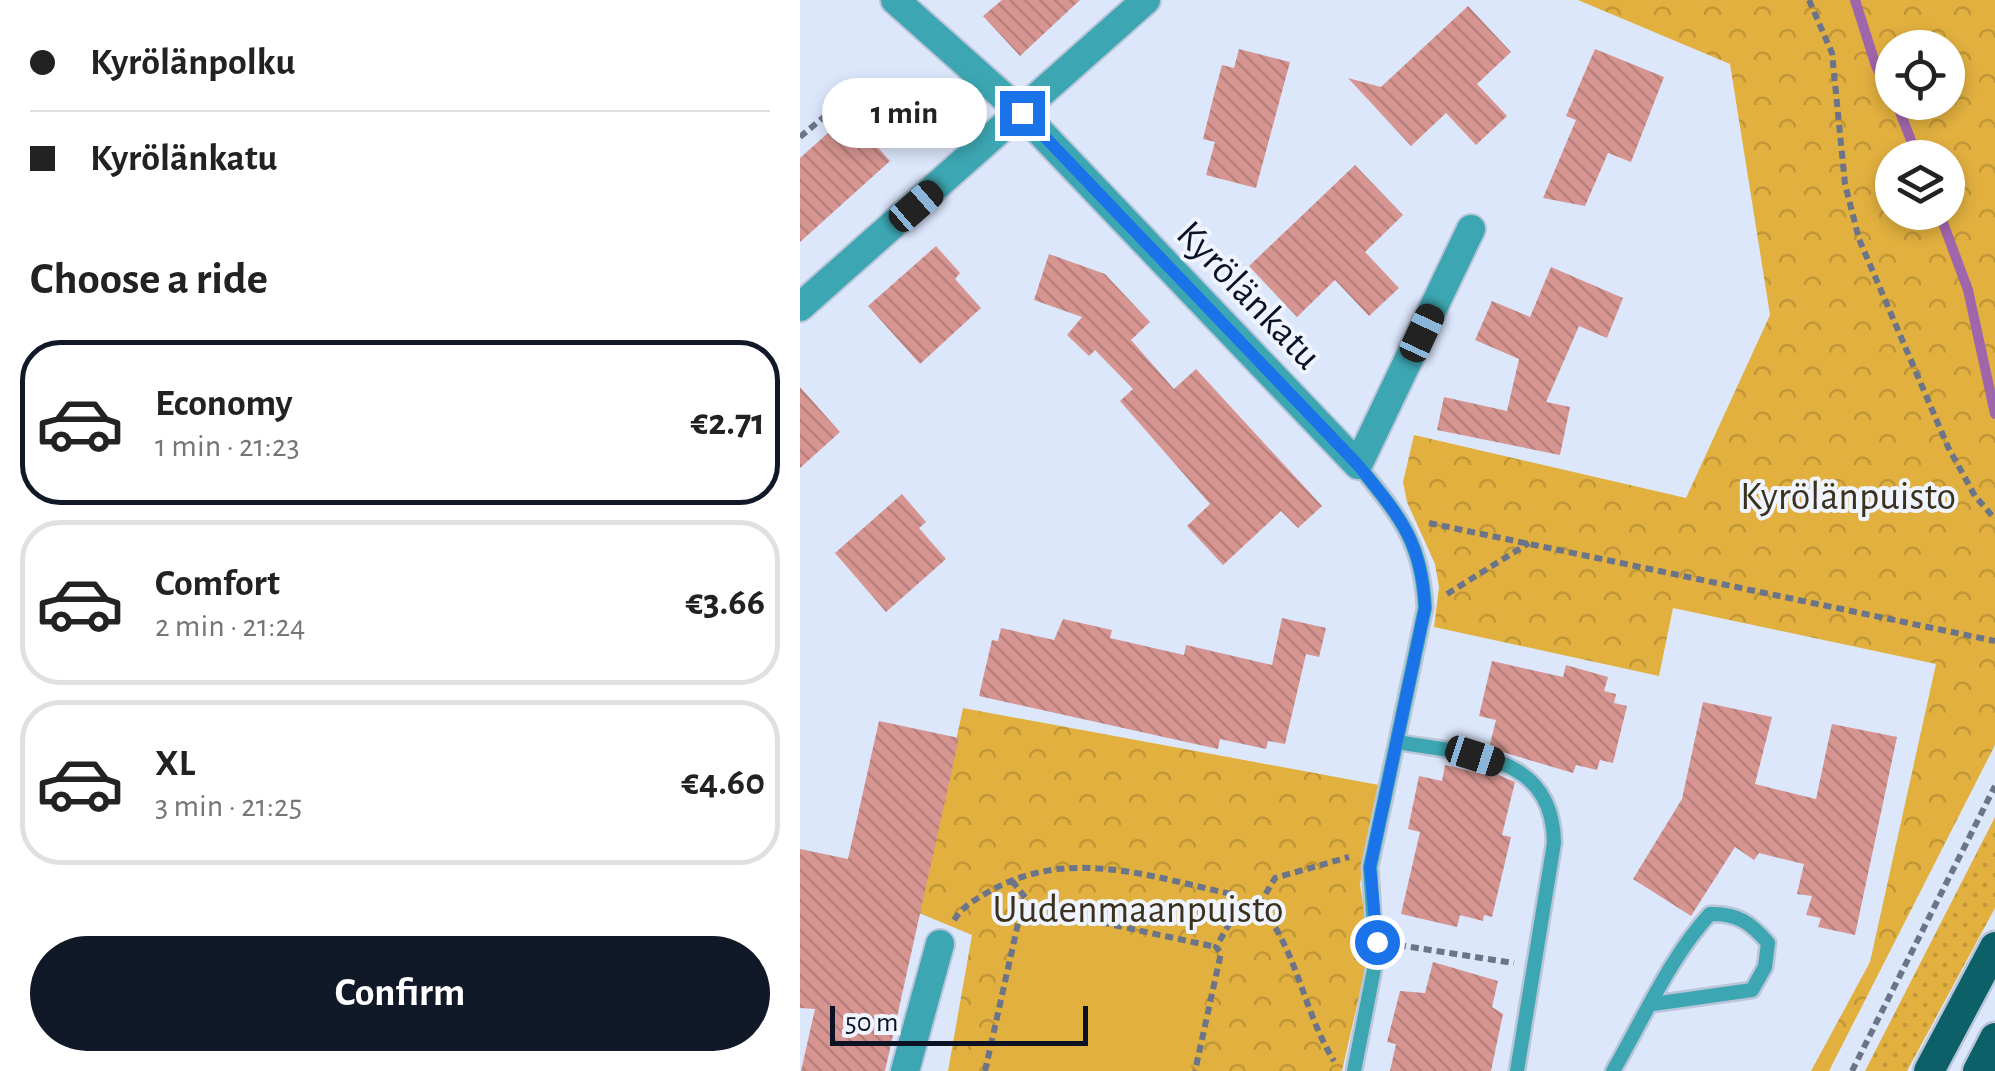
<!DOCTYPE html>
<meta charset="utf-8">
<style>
:root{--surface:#fff;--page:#f2f2f2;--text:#222;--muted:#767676;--line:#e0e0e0;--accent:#111827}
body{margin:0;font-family:"Alegreya Sans",sans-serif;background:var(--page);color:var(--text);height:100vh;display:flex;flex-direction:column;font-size:38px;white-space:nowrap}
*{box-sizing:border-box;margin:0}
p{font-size:32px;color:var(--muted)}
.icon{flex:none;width:55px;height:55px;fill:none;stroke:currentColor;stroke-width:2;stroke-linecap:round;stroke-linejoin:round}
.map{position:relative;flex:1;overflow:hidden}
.sheet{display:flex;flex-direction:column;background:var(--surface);width:800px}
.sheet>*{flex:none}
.banner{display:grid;align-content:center;height:220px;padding:0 30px;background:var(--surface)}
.tools{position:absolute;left:1075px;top:30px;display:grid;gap:20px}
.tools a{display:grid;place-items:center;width:90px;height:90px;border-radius:50%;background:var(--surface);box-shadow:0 5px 15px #0003;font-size:50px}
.scale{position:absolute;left:30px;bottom:25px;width:258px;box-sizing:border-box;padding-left:10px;border:5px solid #0a1224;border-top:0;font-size:28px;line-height:35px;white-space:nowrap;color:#0a1224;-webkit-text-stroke:8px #eff4ff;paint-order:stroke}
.end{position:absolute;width:45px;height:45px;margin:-22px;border:12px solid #1a73e8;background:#fff;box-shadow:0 0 0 5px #fff}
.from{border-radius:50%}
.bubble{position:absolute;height:70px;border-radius:35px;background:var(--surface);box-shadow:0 5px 15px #0003;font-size:32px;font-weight:700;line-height:70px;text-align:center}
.car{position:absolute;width:30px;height:60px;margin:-30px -15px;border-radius:12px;box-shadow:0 0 8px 2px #0007;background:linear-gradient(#222 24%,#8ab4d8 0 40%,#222 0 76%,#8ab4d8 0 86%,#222 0)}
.banner b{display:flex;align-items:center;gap:35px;height:95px;font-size:38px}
.banner b+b{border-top:2px solid var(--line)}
.banner i{width:25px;height:25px;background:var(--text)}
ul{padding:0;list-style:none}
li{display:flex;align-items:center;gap:30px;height:165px;margin:0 20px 15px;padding:0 10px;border:5px solid var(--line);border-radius:40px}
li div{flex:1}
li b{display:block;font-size:38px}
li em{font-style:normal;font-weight:700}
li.selected{border-color:var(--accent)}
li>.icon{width:90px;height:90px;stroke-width:1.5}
h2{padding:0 30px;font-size:45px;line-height:120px}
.primary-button{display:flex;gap:20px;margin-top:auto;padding:20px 30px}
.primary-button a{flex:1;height:115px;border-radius:60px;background:var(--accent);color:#fff;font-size:40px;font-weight:700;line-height:115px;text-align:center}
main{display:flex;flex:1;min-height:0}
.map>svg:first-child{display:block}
</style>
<main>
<section class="sheet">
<div class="banner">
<b><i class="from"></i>Kyrölänpolku</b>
<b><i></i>Kyrölänkatu</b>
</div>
<h2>Choose a ride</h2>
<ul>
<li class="selected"><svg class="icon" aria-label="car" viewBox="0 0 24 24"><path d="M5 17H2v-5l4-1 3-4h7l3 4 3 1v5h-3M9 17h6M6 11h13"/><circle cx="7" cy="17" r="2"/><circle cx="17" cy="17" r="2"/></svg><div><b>Economy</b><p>1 min · 21:23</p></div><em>€2.71</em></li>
<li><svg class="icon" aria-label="car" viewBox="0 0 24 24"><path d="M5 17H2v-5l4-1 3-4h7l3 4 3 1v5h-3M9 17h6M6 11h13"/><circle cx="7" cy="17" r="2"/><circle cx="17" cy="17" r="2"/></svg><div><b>Comfort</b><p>2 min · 21:24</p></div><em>€3.66</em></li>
<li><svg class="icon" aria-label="car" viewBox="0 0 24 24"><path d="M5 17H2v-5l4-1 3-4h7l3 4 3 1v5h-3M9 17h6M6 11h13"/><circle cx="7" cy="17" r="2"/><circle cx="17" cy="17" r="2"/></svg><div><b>XL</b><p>3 min · 21:25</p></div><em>€4.60</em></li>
</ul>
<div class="primary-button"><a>Confirm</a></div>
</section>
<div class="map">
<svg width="1195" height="1071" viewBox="0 0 1195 1071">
<defs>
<pattern id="grass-dots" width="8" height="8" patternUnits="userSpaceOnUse" patternTransform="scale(2.5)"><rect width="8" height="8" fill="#e1b03f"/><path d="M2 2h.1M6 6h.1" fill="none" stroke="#c09637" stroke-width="1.8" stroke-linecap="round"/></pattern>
<pattern id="park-crowns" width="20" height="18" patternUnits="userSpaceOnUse" patternTransform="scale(2.5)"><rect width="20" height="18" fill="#e1b03f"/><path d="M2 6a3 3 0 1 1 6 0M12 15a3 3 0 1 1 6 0" fill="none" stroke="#c09637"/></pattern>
<pattern id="building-back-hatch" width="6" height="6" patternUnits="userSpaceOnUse" patternTransform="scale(2.5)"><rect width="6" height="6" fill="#d69590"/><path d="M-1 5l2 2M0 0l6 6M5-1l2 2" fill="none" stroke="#b67f7c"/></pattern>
</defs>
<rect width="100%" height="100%" fill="#dce7fc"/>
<path fill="url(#grass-dots)" d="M 1195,817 L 1195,908 L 1107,1071 L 1065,1071 Z"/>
<path fill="url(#park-crowns)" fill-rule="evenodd" d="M 778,0 L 1195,0 L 1195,745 L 1029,1071 L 1011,1071 L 1070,962 L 1136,664 L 873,608 L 859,676 L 634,627 L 639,587 L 635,564 L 607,502 L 603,482 L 614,435 L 886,498 L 970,315 L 930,64 ZM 1092,48 L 1148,48 L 1148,102 L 1092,102 ZM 1092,158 L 1148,158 L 1148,212 L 1092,212 Z
M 163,708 L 579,785 L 560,884 L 570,948 L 542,1071 L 148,1071 L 172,935 L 119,913 Z"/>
<path fill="#e1b03f" d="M 223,911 L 416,953 L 390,1071 L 189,1071 Z"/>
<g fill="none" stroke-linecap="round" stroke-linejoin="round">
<path stroke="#9f66ab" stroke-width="10" d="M 1055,0 L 1076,66 L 1092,96
M 1096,102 L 1118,158
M 1139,212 L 1168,290 L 1195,414"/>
</g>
<path fill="url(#building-back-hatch)" d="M 202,0 L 280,0 L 220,56 L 183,16 Z
M 668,6 L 711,52 L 677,84 L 707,116 L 676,145 L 646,113 L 611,146 L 548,78 L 581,87 Z
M 439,49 L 490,62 L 456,188 L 406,175 L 415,142 L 403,139 L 414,95 L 422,65 L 434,68 Z
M 795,49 L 864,77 L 831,162 L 808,153 L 785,206 L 743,198 L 776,120 L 766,116 Z
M 48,115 L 90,161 L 0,242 L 0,158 Z
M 555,165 L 603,215 L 565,252 L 599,288 L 569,316 L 535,280 L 497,317 L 449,266 Z
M 136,246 L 160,273 L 155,279 L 181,308 L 120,364 L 68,306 Z
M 249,254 L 305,274 L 350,322 L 331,340 L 374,389 L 396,369 L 522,506 L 498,528 L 481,511 L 423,565 L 387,526 L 410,504 L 320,401 L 333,389 L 295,350 L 289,356 L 267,335 L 282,317 L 234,300 Z
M 751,267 L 823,298 L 807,338 L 779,326 L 746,402 L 770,407 L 760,455 L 637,430 L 644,397 L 707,411 L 719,359 L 675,340 L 692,301 L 730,317 Z
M 0,387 L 40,432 L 0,468 Z
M 102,494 L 126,522 L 119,528 L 146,559 L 86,612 L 35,553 Z
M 482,618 L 526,628 L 519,657 L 506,654 L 485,744 L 468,741 L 466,749 L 420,739 L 418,749 L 179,696 L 192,640 L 198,641 L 201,628 L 254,640 L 263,619 L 312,630 L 310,638 L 384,655 L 386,645 L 472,665 Z
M 692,661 L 763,677 L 766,665 L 808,677 L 804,691 L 816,694 L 814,703 L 827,706 L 813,763 L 800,760 L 797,770 L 776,765 L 773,773 L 689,748 L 696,720 L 679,716 Z
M 903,702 L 972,717 L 955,784 L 1016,799 L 1032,724 L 1097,737 L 1055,935 L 1018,927 L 1021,918 L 1006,915 L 1012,896 L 997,894 L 1004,864 L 959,853 L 954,860 L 935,847 L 891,916 L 833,879 L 882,799 Z
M 79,721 L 159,738 L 85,1071 L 1,1071 L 15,1009 L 0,1008 L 0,849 L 48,859 Z
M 645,765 L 683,774 L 684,769 L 715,782 L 702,835 L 711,837 L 692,917 L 684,915 L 683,921 L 660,915 L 657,927 L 601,914 L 620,832 L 608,829 L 619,776 L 642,781 Z
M 633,962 L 698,981 L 692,1007 L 703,1014 L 691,1071 L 590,1071 L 596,1044 L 587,1042 L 600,991 L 625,993 Z"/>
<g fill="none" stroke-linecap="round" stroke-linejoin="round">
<defs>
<path id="lane" d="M 598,742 C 668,755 753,752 754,843 L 717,1071
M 554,1071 L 576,959 L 570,867 L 625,608 C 622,540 598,515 558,465
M 813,1071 C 843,1020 870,957 910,914 C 937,913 951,923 968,943 L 965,967 L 952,990 L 853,1004"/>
<path id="street" d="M 95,0 L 222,113 L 558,465 L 671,229
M 0,307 L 346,0
M 105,1071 L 140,944"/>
<path id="primary" d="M 1129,1071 L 1195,947
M 1178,1071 L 1195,1038"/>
</defs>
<use href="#lane" stroke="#bac5d9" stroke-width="19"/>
<use href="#street" stroke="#bac5d9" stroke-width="32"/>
<use href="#primary" stroke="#bac5d9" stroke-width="35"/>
<path stroke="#6b7488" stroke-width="6" stroke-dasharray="8 5" stroke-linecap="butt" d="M 1009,0 L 1032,53 L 1045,184 L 1059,239 L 1148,447 L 1175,496 L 1195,519
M 0,137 L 38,105 L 70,114
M 629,523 L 1195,641
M 647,594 L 729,543
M 212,881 L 234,908 L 416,947
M 459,905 L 475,878 L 549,857
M 436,912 L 459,905 C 497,948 503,1011 534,1061
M 154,920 C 164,905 175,900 190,891 C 268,847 349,876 431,894 L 436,912 L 416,947 L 421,953 L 395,1071
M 598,945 L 714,963
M 185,1071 L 224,897
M 1052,1071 L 1195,786"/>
<use href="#lane" stroke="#3ca7b2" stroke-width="14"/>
<use href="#street" stroke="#3ca7b2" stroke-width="28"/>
<use href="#primary" stroke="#0c6068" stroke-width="30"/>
</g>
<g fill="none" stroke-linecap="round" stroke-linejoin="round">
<path stroke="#1a73e8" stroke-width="12" d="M 222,113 L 558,465 C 598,515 622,540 625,608 L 570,867 L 577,942"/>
</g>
<g text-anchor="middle" stroke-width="8" stroke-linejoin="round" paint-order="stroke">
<g font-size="40" fill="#0a1224" stroke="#eff4ff">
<text transform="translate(450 294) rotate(46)" y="14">Kyrölänkatu</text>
</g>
<g font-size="40" fill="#3b311c" stroke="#eff4ff">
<text x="1048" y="509">Kyrölänpuisto</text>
<text x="338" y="922">Uudenmaanpuisto</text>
</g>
</g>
</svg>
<div class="tools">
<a><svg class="icon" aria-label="locate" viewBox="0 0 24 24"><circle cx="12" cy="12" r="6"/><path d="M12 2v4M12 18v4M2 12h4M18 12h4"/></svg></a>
<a><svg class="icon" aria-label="layers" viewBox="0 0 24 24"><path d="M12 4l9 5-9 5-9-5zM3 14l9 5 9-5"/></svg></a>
</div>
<div class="scale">50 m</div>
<i class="end from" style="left:577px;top:942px"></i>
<i class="end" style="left:222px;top:113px"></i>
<div class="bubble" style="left:22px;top:78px;width:165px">1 min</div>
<i class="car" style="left:116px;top:206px;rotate:49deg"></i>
<i class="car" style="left:622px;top:333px;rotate:25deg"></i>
<i class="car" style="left:675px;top:756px;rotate:108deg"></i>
</div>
</main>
